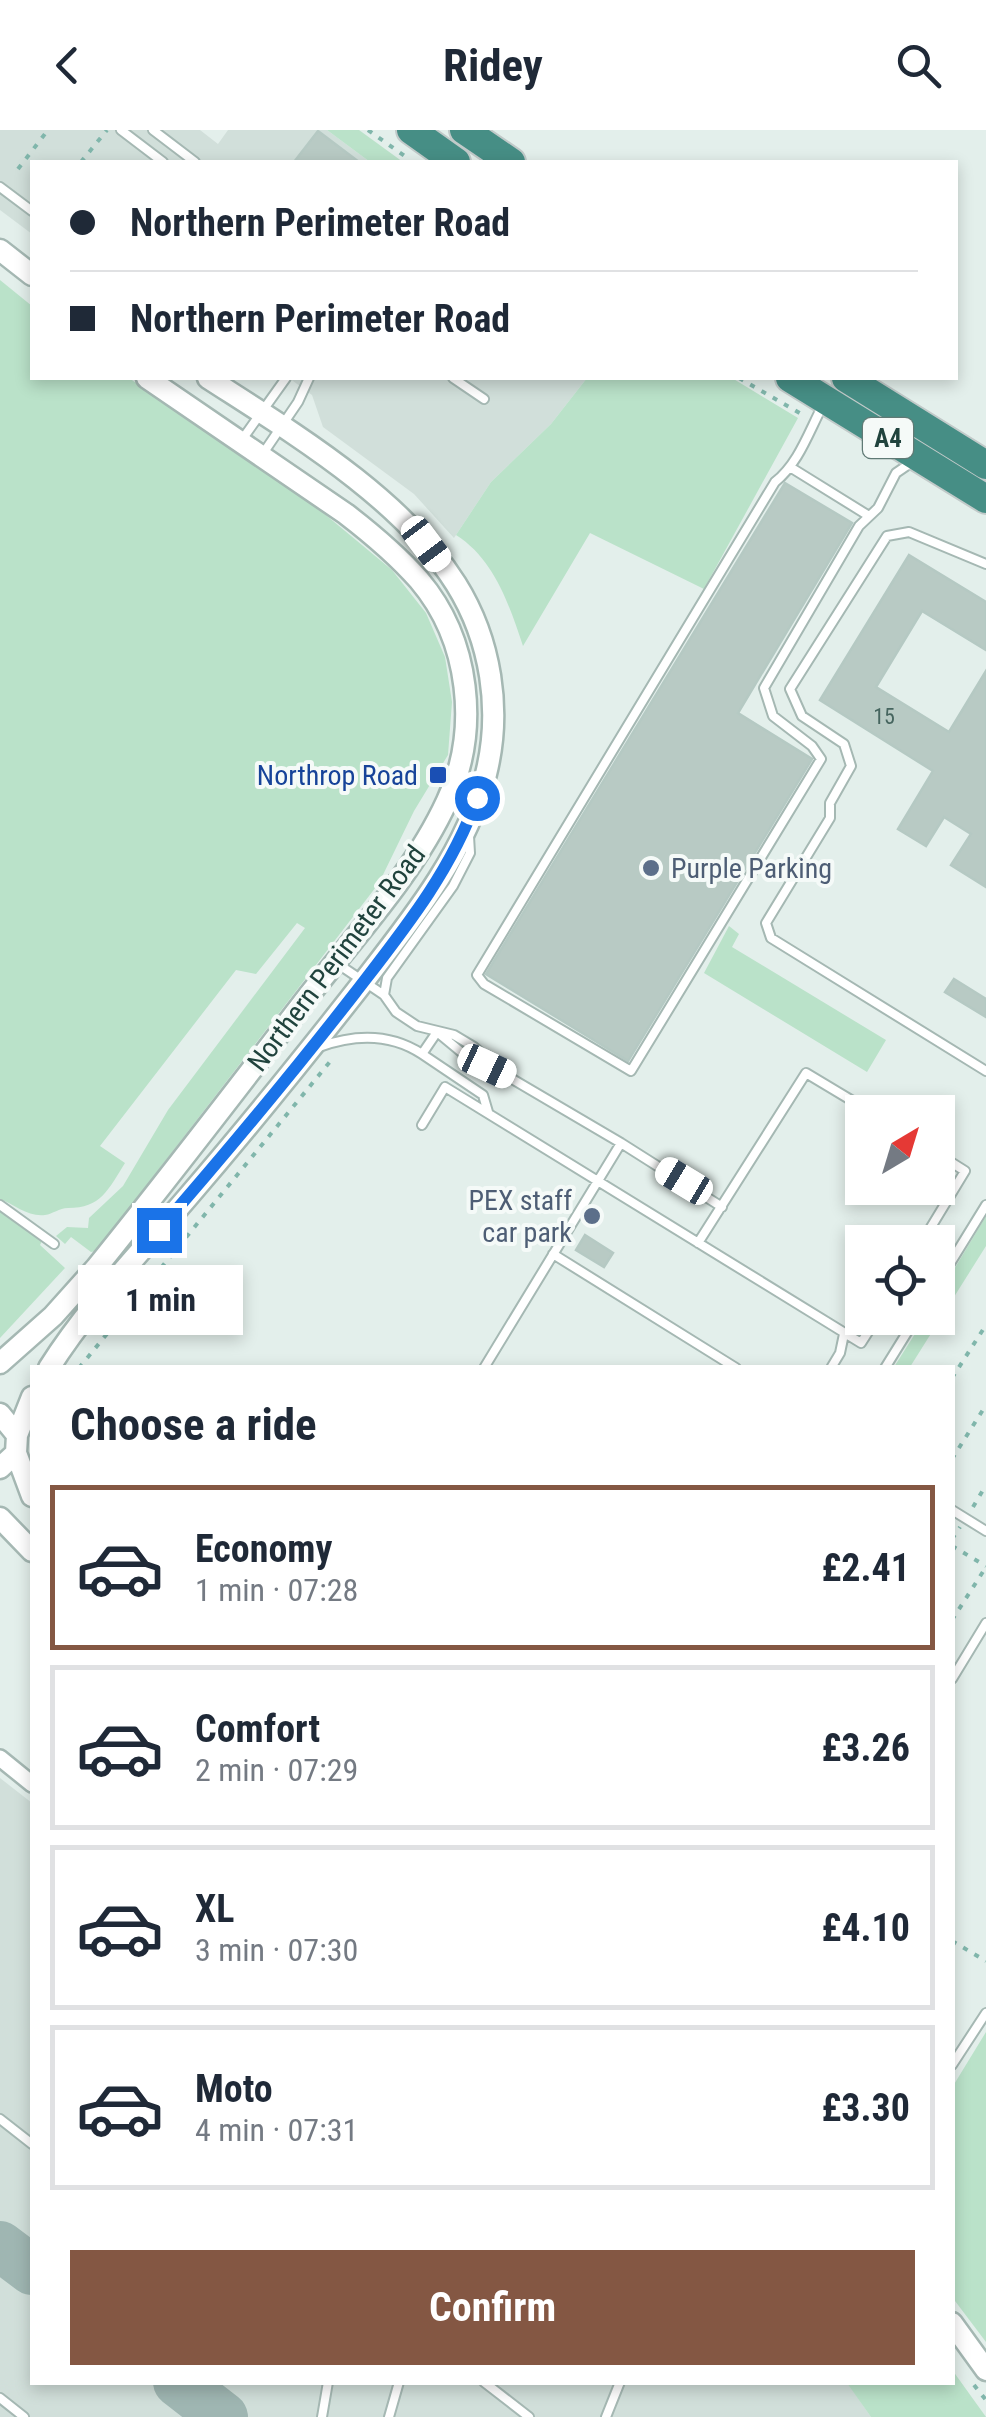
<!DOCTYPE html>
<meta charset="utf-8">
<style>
:root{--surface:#fff;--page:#f6f6f7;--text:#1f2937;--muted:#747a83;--line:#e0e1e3;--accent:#845743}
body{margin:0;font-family:"Roboto Condensed",sans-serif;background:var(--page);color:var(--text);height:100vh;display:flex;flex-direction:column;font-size:38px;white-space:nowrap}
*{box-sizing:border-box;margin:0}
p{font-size:32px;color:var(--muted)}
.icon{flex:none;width:55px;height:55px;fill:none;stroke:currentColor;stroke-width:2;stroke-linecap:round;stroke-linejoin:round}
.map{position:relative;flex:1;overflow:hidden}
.side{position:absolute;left:30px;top:1235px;width:925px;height:1020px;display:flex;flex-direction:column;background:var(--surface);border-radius:0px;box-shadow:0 5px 15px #0003}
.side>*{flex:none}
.guide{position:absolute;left:30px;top:30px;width:928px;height:220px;border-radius:0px;box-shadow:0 5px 15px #0003;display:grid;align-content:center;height:220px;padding:0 40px;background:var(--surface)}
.needle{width:65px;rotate:38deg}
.controls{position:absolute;left:845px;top:965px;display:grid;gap:20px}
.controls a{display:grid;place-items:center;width:110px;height:110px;border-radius:0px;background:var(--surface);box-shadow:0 5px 15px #0003;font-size:50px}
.end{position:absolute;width:45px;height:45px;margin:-22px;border:12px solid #1a73e8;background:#fff;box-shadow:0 0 0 5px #fff}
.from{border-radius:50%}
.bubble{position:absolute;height:70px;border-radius:0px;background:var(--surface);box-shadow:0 5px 15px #0003;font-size:32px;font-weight:700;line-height:70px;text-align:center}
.car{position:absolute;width:30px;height:60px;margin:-30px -15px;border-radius:12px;box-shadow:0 0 8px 2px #0007;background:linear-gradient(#fff 24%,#345 0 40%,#fff 0 76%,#345 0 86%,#fff 0)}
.guide b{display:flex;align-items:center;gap:35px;height:95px;font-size:38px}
.guide b+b{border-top:2px solid var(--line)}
.guide i{width:25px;height:25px;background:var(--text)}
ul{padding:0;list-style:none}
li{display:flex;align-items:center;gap:30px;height:165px;margin:0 20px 15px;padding:0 20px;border:5px solid var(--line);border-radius:0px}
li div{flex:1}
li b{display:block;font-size:38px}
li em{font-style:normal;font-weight:700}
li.selected{border-color:var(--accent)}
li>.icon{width:90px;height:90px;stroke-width:1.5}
h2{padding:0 40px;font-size:45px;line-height:120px}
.action{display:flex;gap:20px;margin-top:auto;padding:20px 40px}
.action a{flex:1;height:115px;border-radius:0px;background:var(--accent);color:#fff;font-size:40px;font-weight:700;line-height:115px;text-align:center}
header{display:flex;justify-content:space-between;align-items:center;height:130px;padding:0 40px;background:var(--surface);font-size:45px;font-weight:700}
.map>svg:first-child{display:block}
</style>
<header><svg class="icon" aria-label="back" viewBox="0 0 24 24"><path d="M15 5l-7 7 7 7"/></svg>Ridey<svg class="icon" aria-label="search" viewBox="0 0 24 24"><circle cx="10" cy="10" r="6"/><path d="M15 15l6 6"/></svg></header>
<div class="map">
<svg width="986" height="2287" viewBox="0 0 986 2287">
<rect width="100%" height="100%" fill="#e3efeb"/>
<path fill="#d1dfda" d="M 0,0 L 200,0 L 218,14 L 228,0 L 327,0 L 370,32 L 32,32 L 32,104 L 0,80 Z
M 289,248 L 587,248 L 551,294 L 491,352 L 454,408 L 414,364 L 323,297 L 312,265 Z
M 0,1648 L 32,1673 L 32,2252 L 847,2252 L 871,2287 L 0,2287 Z"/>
<path fill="#bae2c9" d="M 327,0 L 359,0 L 403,32 L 370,32 Z
M 0,150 L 32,176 L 32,248 L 129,248 L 315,376 L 392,440 L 426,483 L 445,527 L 452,572 L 448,625 L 414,681 L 379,753 L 96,1121 L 91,1122 L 71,1107 L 65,1114 L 56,1106 L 67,1097 L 88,1098 L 89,1088 L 123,1056 L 168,980 L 305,798 L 297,793 L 256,844 L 236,840 L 100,1016 L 125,1033 C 108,1060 101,1078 68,1078 C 59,1078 53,1084 45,1085 C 28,1087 15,1075 0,1069 Z
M 587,248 L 732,248 L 798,288 L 704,459 L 590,403 L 523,516 C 509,474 494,429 456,405 L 491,352 L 551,294 Z
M 729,796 L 739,804 L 732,817 L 886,910 L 867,942 L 704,843 Z
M 0,1080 L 42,1111 L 40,1115 L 65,1138 L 0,1208 Z
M 986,1086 L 986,1116 L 910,1237 L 894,1237 L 925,1188 L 938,1188 L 938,1166 Z
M 986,1902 L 986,2212 L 952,2167 L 953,1956 Z
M 953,2241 L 986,2287 L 871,2287 L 847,2253 L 952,2252 Z"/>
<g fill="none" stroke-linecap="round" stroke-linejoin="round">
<path stroke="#9fb6b2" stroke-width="50" d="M 0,2116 L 32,2140
M 178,2252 L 223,2287"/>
</g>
<path fill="#b8cac4" stroke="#b5c9c3" stroke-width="2.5" d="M 318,1 L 359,32 L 294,32 Z
M 785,353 L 852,393 L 738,583 L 812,629 L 628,931 L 486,844 Z
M 909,425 L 986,472 L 986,520 L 922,481 L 876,557 L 949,602 L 986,541 L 986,757 L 951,735 L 971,704 L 944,687 L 926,716 L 898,699 L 933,641 L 820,570 Z
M 954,849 L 986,869 L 986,887 L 945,862 Z
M 585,1105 L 613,1123 L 604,1137 L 576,1120 Z"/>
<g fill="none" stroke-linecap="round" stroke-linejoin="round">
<defs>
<path id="service" d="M 121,0 L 163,32
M 153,0 L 195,32
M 0,57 L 32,81
M 453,248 L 484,269
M 823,275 C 809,301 799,333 775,352 L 477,845 L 484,854 L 631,941 L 821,629 L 812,616 L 773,586 L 764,558 L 859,396 L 878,378 L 896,343 L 915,330
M 241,311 L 286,248
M 262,325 L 298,272 L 309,248
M 790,337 L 869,386
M 986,434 L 909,402 L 887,406 L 790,559 L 802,586 L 844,614 L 851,636 L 830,673 L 830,688 L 766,793 L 771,808 L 986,941
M 338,834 L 384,865 L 396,882 L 417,896 L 454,905 L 474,917 L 499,939
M 384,865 L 387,848 L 453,756 L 470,723 L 469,706
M 437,902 L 466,926 L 507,946 L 621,1013 L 722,1077
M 319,917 C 355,904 390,903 422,924 L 437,902
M 422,924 L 483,965 L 488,982
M 422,995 L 445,957 L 861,1213 L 877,1188
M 0,1075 L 54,1114
M 922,1112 L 965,1041 L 938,1024
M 698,1113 L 806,943 L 871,982
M 553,1124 L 736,1238
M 938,1153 L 986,1075
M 484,1238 L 621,1013
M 831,1238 L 840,1223 L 844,1204
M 885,1238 L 916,1188
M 952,1380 L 986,1401
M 952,1549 L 986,1493
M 952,1935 L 986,1883
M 0,1989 L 32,2014
M 484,2252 L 529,2287
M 0,2268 L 24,2287
M 322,2287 L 328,2252
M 389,2287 L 399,2252
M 606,2287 L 620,2252"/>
<path id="minor" d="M 0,1628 L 32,1654"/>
<path id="tertiary" d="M 0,120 L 32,145
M 0,1233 L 53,1186 L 96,1138 C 168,1049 237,959 306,869 C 355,806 414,743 447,671 C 480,600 470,510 419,450 C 397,425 372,404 346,384 L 147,248
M 49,1238 C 88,1176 140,1123 187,1068 C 248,997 307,924 364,851 C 413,788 466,722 486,644 C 502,580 491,510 456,454 C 402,368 293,303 208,248
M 0,1284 L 17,1305
M 16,1323 L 32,1366
M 0,1338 L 16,1323 L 17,1305 L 32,1267
M 0,1388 L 32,1421
M 952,2193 L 986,2240"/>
<path id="trunk" d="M 411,0 L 456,32
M 464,0 L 511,32
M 790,248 L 986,369
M 846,248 L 986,335"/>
</defs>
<use href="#service" stroke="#a5b8b3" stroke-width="12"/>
<use href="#minor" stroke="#a5b8b3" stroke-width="20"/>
<use href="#tertiary" stroke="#a5b8b3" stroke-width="25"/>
<use href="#trunk" stroke="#c1cac9" stroke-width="32"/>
<path stroke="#80b6ab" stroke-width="4" stroke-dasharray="5 8" stroke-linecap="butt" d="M 368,0 L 406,27
M 81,32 L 107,0
M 18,39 L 48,0
M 739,248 L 803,285
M 79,1238 L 333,928
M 952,1248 L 986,1195
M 952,1329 L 986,1275
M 973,1377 L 986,1355
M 952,1409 L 960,1397
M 952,1416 L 986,1436
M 952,1490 L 986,1437
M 952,1811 L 986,1831
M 974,2255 L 986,2270"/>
<use href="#service" stroke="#fff" stroke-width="8"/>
<use href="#minor" stroke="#fff" stroke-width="15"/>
<use href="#tertiary" stroke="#fff" stroke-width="20"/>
<use href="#trunk" stroke="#468e85" stroke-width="28"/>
</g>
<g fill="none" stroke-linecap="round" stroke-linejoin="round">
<path stroke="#1a73e8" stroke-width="12" d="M 159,1100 C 226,1023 292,944 355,863 C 402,802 451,742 477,668"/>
</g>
<rect fill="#1a4fb4" stroke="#f5faf8" stroke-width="4" x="428" y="635" width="20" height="20" rx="5"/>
<g fill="#5c6f8a" stroke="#f5faf8" stroke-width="4">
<circle cx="651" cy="738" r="10"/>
<circle cx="592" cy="1086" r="10"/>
</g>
<g text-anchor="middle" stroke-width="8" stroke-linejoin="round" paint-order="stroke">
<g font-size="22" fill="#46655f">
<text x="884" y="594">15</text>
</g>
<rect fill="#f5faf8" stroke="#607a75" stroke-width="2.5" x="863" y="288" width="50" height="40" rx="8"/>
<g font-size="25" font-weight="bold" fill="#20433d">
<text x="888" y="317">A4</text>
</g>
<g font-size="28" fill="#164399" stroke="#f5faf8" text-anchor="end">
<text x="418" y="655">Northrop Road</text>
</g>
<g font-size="28" fill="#4e5e75" stroke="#f5faf8" text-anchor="start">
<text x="671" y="748">Purple Parking</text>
<text x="572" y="1080" text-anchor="end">PEX staff<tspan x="572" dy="32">car park</tspan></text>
</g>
<g font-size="28" fill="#20433d" stroke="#f5faf8">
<text transform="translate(336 828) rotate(-53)" y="10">Northern Perimeter Road</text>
</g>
</g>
</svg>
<div class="controls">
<a><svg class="needle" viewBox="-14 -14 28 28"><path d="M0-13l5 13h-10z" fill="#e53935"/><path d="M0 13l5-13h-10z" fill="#747a83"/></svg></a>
<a><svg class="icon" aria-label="locate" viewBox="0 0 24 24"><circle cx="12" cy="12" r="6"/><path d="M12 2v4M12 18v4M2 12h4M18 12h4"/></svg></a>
</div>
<i class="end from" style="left:477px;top:668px"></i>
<i class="end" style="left:159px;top:1100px"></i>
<div class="bubble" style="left:78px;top:1135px;width:165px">1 min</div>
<i class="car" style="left:426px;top:414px;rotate:143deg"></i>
<i class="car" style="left:487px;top:936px;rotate:115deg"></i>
<i class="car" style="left:684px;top:1051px;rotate:301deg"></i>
<div class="guide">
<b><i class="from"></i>Northern Perimeter Road</b>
<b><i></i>Northern Perimeter Road</b>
</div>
<section class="side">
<h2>Choose a ride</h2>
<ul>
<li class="selected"><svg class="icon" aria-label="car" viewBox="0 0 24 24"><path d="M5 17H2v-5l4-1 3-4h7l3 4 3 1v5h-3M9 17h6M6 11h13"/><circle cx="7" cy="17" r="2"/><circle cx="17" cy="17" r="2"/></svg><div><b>Economy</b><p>1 min · 07:28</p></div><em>£2.41</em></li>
<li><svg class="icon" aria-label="car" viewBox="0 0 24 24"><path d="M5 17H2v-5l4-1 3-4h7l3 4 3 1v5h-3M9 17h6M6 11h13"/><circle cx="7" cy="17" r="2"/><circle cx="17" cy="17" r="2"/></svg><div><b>Comfort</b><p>2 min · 07:29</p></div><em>£3.26</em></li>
<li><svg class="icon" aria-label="car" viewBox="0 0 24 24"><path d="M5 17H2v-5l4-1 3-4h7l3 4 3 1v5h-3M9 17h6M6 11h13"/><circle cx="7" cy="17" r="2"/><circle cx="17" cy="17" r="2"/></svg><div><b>XL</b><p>3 min · 07:30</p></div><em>£4.10</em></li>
<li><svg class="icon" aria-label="car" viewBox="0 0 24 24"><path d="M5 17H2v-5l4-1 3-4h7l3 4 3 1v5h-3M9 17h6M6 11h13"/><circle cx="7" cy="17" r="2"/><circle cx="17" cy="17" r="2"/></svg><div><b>Moto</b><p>4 min · 07:31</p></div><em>£3.30</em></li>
</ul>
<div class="action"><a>Confirm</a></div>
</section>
</div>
